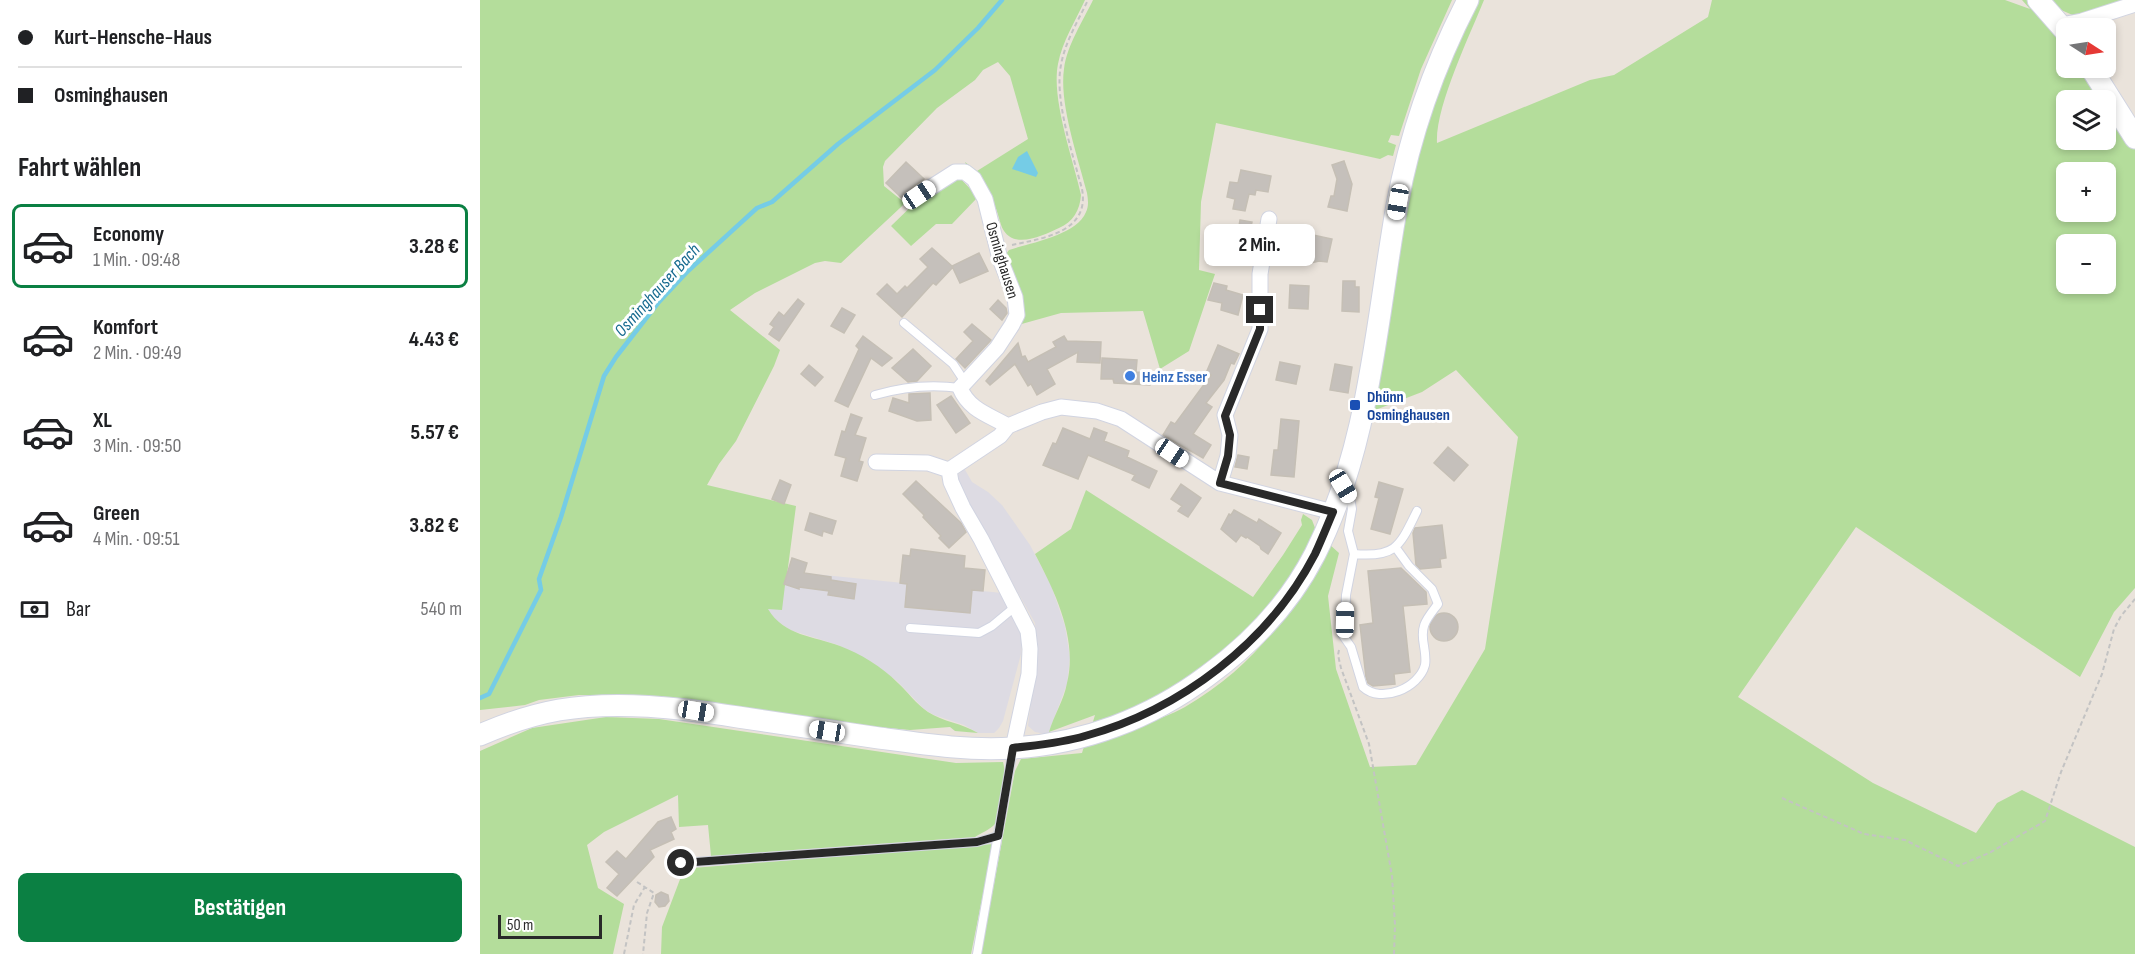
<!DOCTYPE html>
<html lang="de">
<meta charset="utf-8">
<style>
:root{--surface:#fff;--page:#f2f2f2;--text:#202124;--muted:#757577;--line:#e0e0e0;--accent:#0b8043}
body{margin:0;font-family:"Sofia Sans Condensed",sans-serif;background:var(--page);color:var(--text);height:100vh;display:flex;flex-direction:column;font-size:22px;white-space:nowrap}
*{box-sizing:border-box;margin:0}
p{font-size:20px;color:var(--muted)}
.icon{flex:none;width:33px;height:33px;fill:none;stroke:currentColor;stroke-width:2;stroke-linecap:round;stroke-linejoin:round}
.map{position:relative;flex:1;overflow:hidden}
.details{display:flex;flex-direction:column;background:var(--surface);width:480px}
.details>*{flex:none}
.hud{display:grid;align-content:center;height:132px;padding:0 18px;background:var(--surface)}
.needle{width:39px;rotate:102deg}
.buttons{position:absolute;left:1576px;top:18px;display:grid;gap:12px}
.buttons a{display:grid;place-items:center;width:60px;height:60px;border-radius:9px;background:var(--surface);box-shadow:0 3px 9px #0003;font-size:30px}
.scale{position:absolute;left:18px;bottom:15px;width:104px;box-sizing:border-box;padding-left:6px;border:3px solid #292929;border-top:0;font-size:16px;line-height:21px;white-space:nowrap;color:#292929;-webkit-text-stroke:4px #fff;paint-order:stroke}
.end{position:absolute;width:27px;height:27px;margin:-14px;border:8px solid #292929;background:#fff;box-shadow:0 0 0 3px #fff}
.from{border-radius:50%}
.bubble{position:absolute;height:42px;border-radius:9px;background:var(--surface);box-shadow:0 3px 9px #0003;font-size:20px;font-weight:700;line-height:42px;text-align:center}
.car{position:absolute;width:18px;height:36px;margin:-18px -9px;border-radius:8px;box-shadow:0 0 4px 2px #0007;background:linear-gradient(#fff 24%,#345 0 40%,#fff 0 76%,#345 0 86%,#fff 0)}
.hud b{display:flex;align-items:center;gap:21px;height:57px;font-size:22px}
.hud b+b{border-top:2px solid var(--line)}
.hud i{width:15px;height:15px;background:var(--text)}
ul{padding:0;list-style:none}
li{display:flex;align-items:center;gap:18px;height:84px;margin:0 12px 9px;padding:0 6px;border:3px solid transparent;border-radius:9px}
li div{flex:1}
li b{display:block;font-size:22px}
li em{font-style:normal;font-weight:700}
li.selected{border-color:var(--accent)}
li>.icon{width:54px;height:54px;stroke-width:1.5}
h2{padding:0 18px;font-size:27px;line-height:72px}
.pay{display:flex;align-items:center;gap:15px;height:66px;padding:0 18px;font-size:22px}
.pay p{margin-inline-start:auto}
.action{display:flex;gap:12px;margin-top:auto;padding:12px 18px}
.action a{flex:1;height:69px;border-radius:9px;background:var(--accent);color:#fff;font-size:24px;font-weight:700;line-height:69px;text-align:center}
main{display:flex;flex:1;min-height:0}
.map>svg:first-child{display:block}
</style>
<main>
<section class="details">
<div class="hud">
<b><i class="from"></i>Kurt-Hensche-Haus</b>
<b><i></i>Osminghausen</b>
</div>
<h2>Fahrt wählen</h2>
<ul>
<li class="selected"><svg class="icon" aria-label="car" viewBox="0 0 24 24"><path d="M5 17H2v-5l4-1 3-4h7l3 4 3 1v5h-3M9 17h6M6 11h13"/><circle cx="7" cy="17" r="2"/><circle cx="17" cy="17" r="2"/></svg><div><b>Economy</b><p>1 Min. · 09:48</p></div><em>3.28 €</em></li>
<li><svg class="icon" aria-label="car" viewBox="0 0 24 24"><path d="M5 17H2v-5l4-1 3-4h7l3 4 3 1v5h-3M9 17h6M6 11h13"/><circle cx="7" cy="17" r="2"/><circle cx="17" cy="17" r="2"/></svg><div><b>Komfort</b><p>2 Min. · 09:49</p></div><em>4.43 €</em></li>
<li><svg class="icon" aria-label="car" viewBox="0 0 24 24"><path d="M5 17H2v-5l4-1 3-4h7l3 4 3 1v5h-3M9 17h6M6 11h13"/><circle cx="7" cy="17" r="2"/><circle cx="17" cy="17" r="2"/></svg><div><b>XL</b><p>3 Min. · 09:50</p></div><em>5.57 €</em></li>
<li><svg class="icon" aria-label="car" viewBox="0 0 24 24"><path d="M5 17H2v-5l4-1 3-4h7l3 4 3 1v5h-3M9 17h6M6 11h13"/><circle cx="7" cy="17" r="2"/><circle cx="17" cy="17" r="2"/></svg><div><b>Green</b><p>4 Min. · 09:51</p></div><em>3.82 €</em></li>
</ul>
<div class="pay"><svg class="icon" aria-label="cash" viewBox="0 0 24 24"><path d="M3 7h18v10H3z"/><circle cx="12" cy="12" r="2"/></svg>Bar<p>540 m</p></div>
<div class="action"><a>Bestätigen</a></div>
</section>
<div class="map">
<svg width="1655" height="954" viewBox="0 0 1655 954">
<rect width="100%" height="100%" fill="#eae3db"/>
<path fill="#dddbe3" d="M 484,468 L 492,482 L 508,492 L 522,505 L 550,545 L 571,585 L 585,626 L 590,658 L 587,684 L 569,732 L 565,734 L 555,732 L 548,726 L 558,647 L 555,623 L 487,500 L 478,480 L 478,475 Z
M 312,558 L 327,563 L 324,573 L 522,593 L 538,622 L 541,637 L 541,654 L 523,721 L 519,728 L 514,733 L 498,733 L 484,725 L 454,715 L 444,709 L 417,681 L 393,663 L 358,645 L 310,630 L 296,620 L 287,609 L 304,584 Z"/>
<path fill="#b4dd9b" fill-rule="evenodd" d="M 0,0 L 605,0 C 596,20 582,42 578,64 C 571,99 593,159 601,195 C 600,210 593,222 579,228 C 564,235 536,249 524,231 C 519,223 519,213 514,205 C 506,192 496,180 487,167 L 485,162 L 497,171 L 548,139 L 530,76 L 518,62 L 503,70 L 495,80 L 457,108 L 405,161 L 403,167 L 404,186 L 425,203 L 420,208 L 361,263 L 345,261 L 335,263 L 275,293 L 250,310 L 300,350 L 294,366 L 256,441 L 239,464 L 227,485 L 316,506 L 307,575 L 304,584 L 305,585 L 302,610 L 288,609 C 304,636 334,636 360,646 C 381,654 401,666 418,683 C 428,692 436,704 448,712 C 463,722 482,723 498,733 L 475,731 L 470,727 L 430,730 L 397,727 L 180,696 L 99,695 L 59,700 L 45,705 L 0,710 Z
M 613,0 L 972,0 L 941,69 L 919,136 L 911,135 L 908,142 L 916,145 L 913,156 L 908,155 L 900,159 L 736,123 L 721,202 L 719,270 L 735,274 L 709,351 L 680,369 L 663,311 L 581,313 L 538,325 L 526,254 L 529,250 C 550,243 597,235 606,212 C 609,206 608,199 607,193 C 598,158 579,104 584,69 C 587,45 603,21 613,0 Z
M 997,0 L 1004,0 C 990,35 955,107 957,143 L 1110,80 L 1134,75 L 1228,17 L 1232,0 L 1525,0 L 1550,9 L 1542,0 L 1549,0 L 1573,25 L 1587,44 L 1587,68 L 1603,68 L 1624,100 L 1587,100 L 1587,140 L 1626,140 L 1626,103 L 1655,149 L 1655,588 L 1634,612 L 1600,677 L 1376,527 L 1258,697 L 1393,783 L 1496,833 L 1517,803 L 1542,790 L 1655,847 L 1655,954 L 501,954 L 535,771 L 541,759 L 602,753 L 605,743 C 635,733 678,722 705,707 C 775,666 811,614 849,544 L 859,553 L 848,596 L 856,669 L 890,767 L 936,765 L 1005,649 L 1038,437 L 976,370 L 942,392 L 890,412 L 922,220 L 952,103 ZM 1587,172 L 1626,172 L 1626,212 L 1587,212 ZM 1587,244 L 1626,244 L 1626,284 L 1587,284 Z
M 1567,0 L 1655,0 L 1595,16 L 1574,7 Z
M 478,176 L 498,197 L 472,224 L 456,224 L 431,246 L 411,226 L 442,196 Z
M 606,490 L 773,597 L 803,555 L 822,525 L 821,520 L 823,514 L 832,520 L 835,528 L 832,544 L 792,605 L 719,675 L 680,697 L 612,725 L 615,715 L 569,732 C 574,715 584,700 587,683 C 598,639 575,592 555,554 L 591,529 Z
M 126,717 L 179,719 L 476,763 L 523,762 C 527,775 523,813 515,824 C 511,829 501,833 495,837 L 231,856 L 228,825 L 199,827 L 198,795 L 124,832 L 107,845 L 118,888 L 144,904 L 133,954 L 0,954 L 0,751 L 52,728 Z
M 513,844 L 491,954 L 181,954 L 182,927 L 202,874 L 200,869 Z"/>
<path fill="#75cce6" d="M 547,151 L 558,173 L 556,177 L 532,169 L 538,157 Z"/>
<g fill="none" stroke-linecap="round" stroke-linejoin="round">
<path stroke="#75cce6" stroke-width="4.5" d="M 0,698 L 9,694 L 61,590 L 59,579 L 81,517 L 124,376 L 136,357 L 178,303 L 208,271 L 277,208 L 292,202 L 358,144 L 455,70 L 498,28 L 522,0"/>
</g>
<path fill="#c5c0bb" stroke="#c5bfb5" stroke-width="1.5" d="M 864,161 L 872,184 L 867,211 L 848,207 L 851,196 L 854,196 L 857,179 L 852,165 Z
M 426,162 L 444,179 L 433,187 L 424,200 L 406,183 Z
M 761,170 L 791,176 L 788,192 L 776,190 L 775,195 L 769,194 L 765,211 L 753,209 L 755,199 L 747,197 L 750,182 L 758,183 Z
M 760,220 L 772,222 L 763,259 L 740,254 L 747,230 L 758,232 Z
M 833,235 L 852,239 L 847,262 L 839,261 L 831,263 L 826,259 L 826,253 L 830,249 Z
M 452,248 L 473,267 L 456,285 L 453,283 L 422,317 L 397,294 L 407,284 L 417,294 L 425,286 L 427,288 L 448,267 L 440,259 Z
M 499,253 L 508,271 L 480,283 L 472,266 Z
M 863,281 L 875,281 L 875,287 L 879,287 L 879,312 L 862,311 Z
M 734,283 L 747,286 L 746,290 L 763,295 L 758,315 L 741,310 L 742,303 L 728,300 Z
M 810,285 L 829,286 L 828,309 L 809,308 Z
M 318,299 L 324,304 L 299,341 L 289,334 L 294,327 L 290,324 L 299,312 L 304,316 Z
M 518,300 L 526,308 L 527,313 L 522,320 L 510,309 Z
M 362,308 L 375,315 L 364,333 L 351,326 Z
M 492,324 L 511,340 L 485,368 L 476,359 L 493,341 L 484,332 Z
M 383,336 L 412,358 L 402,366 L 391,358 L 368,407 L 355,401 L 379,349 L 376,346 Z
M 584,336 L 587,341 L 621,342 L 620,363 L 597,362 L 598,352 L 567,369 L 575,384 L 557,395 L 551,384 L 548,386 L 535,364 L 510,385 L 506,381 L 538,343 L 542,357 L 545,356 L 548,362 L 576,347 L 573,342 Z
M 738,345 L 759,354 L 754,364 L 751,363 L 744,380 L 726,403 L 732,407 L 713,434 L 731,445 L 723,458 L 683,435 L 691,422 L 695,424 L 731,375 L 726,373 Z
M 433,349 L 451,366 L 437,381 L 428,382 L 412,368 Z
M 622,358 L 657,360 L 656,372 L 681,373 L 670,385 L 634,383 L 633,379 L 621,379 Z
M 800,362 L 820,366 L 816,384 L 796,380 Z
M 855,364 L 872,367 L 868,393 L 850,390 Z
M 329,365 L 343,377 L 335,386 L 321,374 Z
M 450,393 L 451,420 L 437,421 L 409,411 L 413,398 L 429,403 L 429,394 Z
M 471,396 L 490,423 L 476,433 L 457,405 Z
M 371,414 L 382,418 L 375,435 L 386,438 L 379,461 L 383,462 L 377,481 L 361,476 L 366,458 L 355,455 L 362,431 L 365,432 Z
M 801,419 L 819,421 L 814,477 L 791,475 L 794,450 L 798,450 Z
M 583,428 L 610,439 L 614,428 L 627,433 L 624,441 L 649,451 L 647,457 L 677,471 L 669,488 L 652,480 L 655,475 L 608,455 L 598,479 L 563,465 L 573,443 L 576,444 Z
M 968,447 L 988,465 L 974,481 L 954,463 Z
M 758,455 L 769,457 L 767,469 L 755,467 Z
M 300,480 L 311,485 L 304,504 L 292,499 Z
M 436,481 L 481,523 L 486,532 L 469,548 L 459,538 L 461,536 L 443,517 L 444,515 L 423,494 Z
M 899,482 L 923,489 L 910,534 L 891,529 L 899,498 L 895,497 Z
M 701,484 L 721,498 L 708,517 L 698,511 L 702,506 L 691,499 Z
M 754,510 L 777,523 L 779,519 L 801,533 L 788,554 L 781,549 L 780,546 L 767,537 L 766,538 L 761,535 L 756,542 L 741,529 L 749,514 L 751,515 Z
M 330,513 L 356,521 L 352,534 L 343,531 L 342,536 L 325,530 Z
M 962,525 L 966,558 L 960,559 L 961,567 L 940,569 L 936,565 L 933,533 L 935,528 Z
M 431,549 L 485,556 L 484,568 L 505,570 L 503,591 L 492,590 L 490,613 L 425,607 L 427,584 L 420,583 L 423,555 L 430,556 Z
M 312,558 L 327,563 L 324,573 L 351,577 L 351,580 L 376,584 L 374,599 L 348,595 L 349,591 L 319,587 L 319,589 L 304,584 Z
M 921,568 L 946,592 L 947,604 L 923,606 L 930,672 L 914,674 L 915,684 L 893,686 L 888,683 L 886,677 L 880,625 L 893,623 L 888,571 Z
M950 627a14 14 0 1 1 28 0a14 14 0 1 1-28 0Z
M 191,817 L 196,829 L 191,832 L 194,839 L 170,850 L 174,857 L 137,896 L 127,888 L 139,874 L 126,862 L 137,851 L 146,859 L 178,822 Z
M 181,892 L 188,895 L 189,901 L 185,906 L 179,907 L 175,902 L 176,895 Z"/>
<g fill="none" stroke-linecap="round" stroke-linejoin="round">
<defs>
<path id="lane" d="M 424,323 L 473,364 L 485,382
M 395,395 C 422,387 452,384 480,388
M 864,488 L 870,498 L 872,509 L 868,531 L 874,554 L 866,595 L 865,620 L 862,634 L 871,647 L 883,687 C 901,704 939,688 945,665 C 946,660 945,652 944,646 C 940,625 946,620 958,604 L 952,589 L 929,566 L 916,548
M 874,554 C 917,558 920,545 937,511
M 430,628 L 499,633 L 512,626 L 536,606
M 201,863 L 497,842 L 518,836
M 497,954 L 533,749"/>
<path id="street" d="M 1581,25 L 1602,21 L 1655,4
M 439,195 L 475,172 L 485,172 L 494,179 L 505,199 L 520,259 L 535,297 L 537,315 L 532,325 L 517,348 L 480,388 C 489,410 509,415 528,426
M 396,462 L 448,463 L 469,470
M 740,483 L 748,456 L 750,435 L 745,415 L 780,329 L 780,274 L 789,219
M 533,748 L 549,674 L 550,649 L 548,631 L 501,539 L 483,508 L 471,482 L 469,470 L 520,436 L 528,426 L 562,412 L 581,407 L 617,411 L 641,419 L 740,483 L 853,512"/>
<path id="secondary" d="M 1558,0 L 1587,33
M 1611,68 L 1655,138
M 0,735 C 25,724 51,715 79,710 C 137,700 200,708 258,717 C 305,724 352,731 399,738 C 443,744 488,751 533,748 C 603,744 671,718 727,676 C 771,644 810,603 835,554 C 890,445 896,322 917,205 C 930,134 955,64 988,0"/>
</defs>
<use href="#lane" stroke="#d1d4e1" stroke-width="10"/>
<use href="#street" stroke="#d1d4e1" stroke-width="17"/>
<use href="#secondary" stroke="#d1d4e1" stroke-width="23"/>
<path stroke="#c3c3c3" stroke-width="2" stroke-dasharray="4.5 3" stroke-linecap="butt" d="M 532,245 C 564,238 610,232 602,189 C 593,155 574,99 581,65 C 585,42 598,21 608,0
M 859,650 L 858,655 L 861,668 L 889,744 L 912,876 L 915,925 L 914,954
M 1302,798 L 1384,834 L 1425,840 L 1478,866 L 1509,853 L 1565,821 L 1581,772 L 1622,674 L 1634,629 L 1641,616 L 1655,599
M 157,882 L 174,893 L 167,913 L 163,954
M 144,954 L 154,905 L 165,887"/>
<use href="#lane" stroke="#fff" stroke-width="8"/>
<use href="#street" stroke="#fff" stroke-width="15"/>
<use href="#secondary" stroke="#fff" stroke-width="21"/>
</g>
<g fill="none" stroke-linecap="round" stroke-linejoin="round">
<path stroke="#292929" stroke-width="8" d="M 201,863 L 497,842 L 518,836 L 533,748 C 557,745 582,743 605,736 C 700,710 789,643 835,554 C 841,541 847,526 853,512 L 740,483 L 748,456 L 750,435 L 745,416 L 780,329 L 780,310"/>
</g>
<circle fill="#3f7fe0" stroke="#fff" stroke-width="2" cx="650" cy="376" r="6"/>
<rect fill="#1a4fb4" stroke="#fff" stroke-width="2" x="869" y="399" width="12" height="12" rx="3"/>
<g text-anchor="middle" stroke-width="6" stroke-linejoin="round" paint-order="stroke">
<g font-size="16" fill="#292929" stroke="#fff">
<text transform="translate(523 260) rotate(73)" y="6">Osminghausen</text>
</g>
<g font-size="16" font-weight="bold" fill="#366cbe" stroke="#fff" text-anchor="start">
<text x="662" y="382">Heinz Esser</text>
</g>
<g font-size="16" font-weight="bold" fill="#164399" stroke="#fff" text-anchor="start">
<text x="887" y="402">Dhünn<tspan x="887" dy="18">Osminghausen</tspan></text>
</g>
<g font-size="18" font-style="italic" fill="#166a8f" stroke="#fff">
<text transform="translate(177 290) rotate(-48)" y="6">Osminghauser Bach</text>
</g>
</g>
</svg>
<div class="buttons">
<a><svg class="needle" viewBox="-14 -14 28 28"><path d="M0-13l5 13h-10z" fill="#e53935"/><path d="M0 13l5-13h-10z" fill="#757577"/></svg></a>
<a><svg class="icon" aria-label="layers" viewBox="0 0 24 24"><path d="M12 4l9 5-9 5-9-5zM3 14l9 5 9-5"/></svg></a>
<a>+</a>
<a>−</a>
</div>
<div class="scale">50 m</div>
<i class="end from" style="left:201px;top:863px"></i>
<i class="end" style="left:780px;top:310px"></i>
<div class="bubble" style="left:724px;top:224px;width:111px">2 Min.</div>
<i class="car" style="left:439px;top:195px;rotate:56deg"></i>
<i class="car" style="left:918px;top:202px;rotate:190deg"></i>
<i class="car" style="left:692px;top:453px;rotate:124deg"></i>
<i class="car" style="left:863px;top:486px;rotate:149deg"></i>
<i class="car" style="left:865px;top:620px;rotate:1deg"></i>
<i class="car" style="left:216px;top:711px;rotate:99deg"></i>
<i class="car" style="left:347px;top:731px;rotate:279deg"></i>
</div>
</main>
